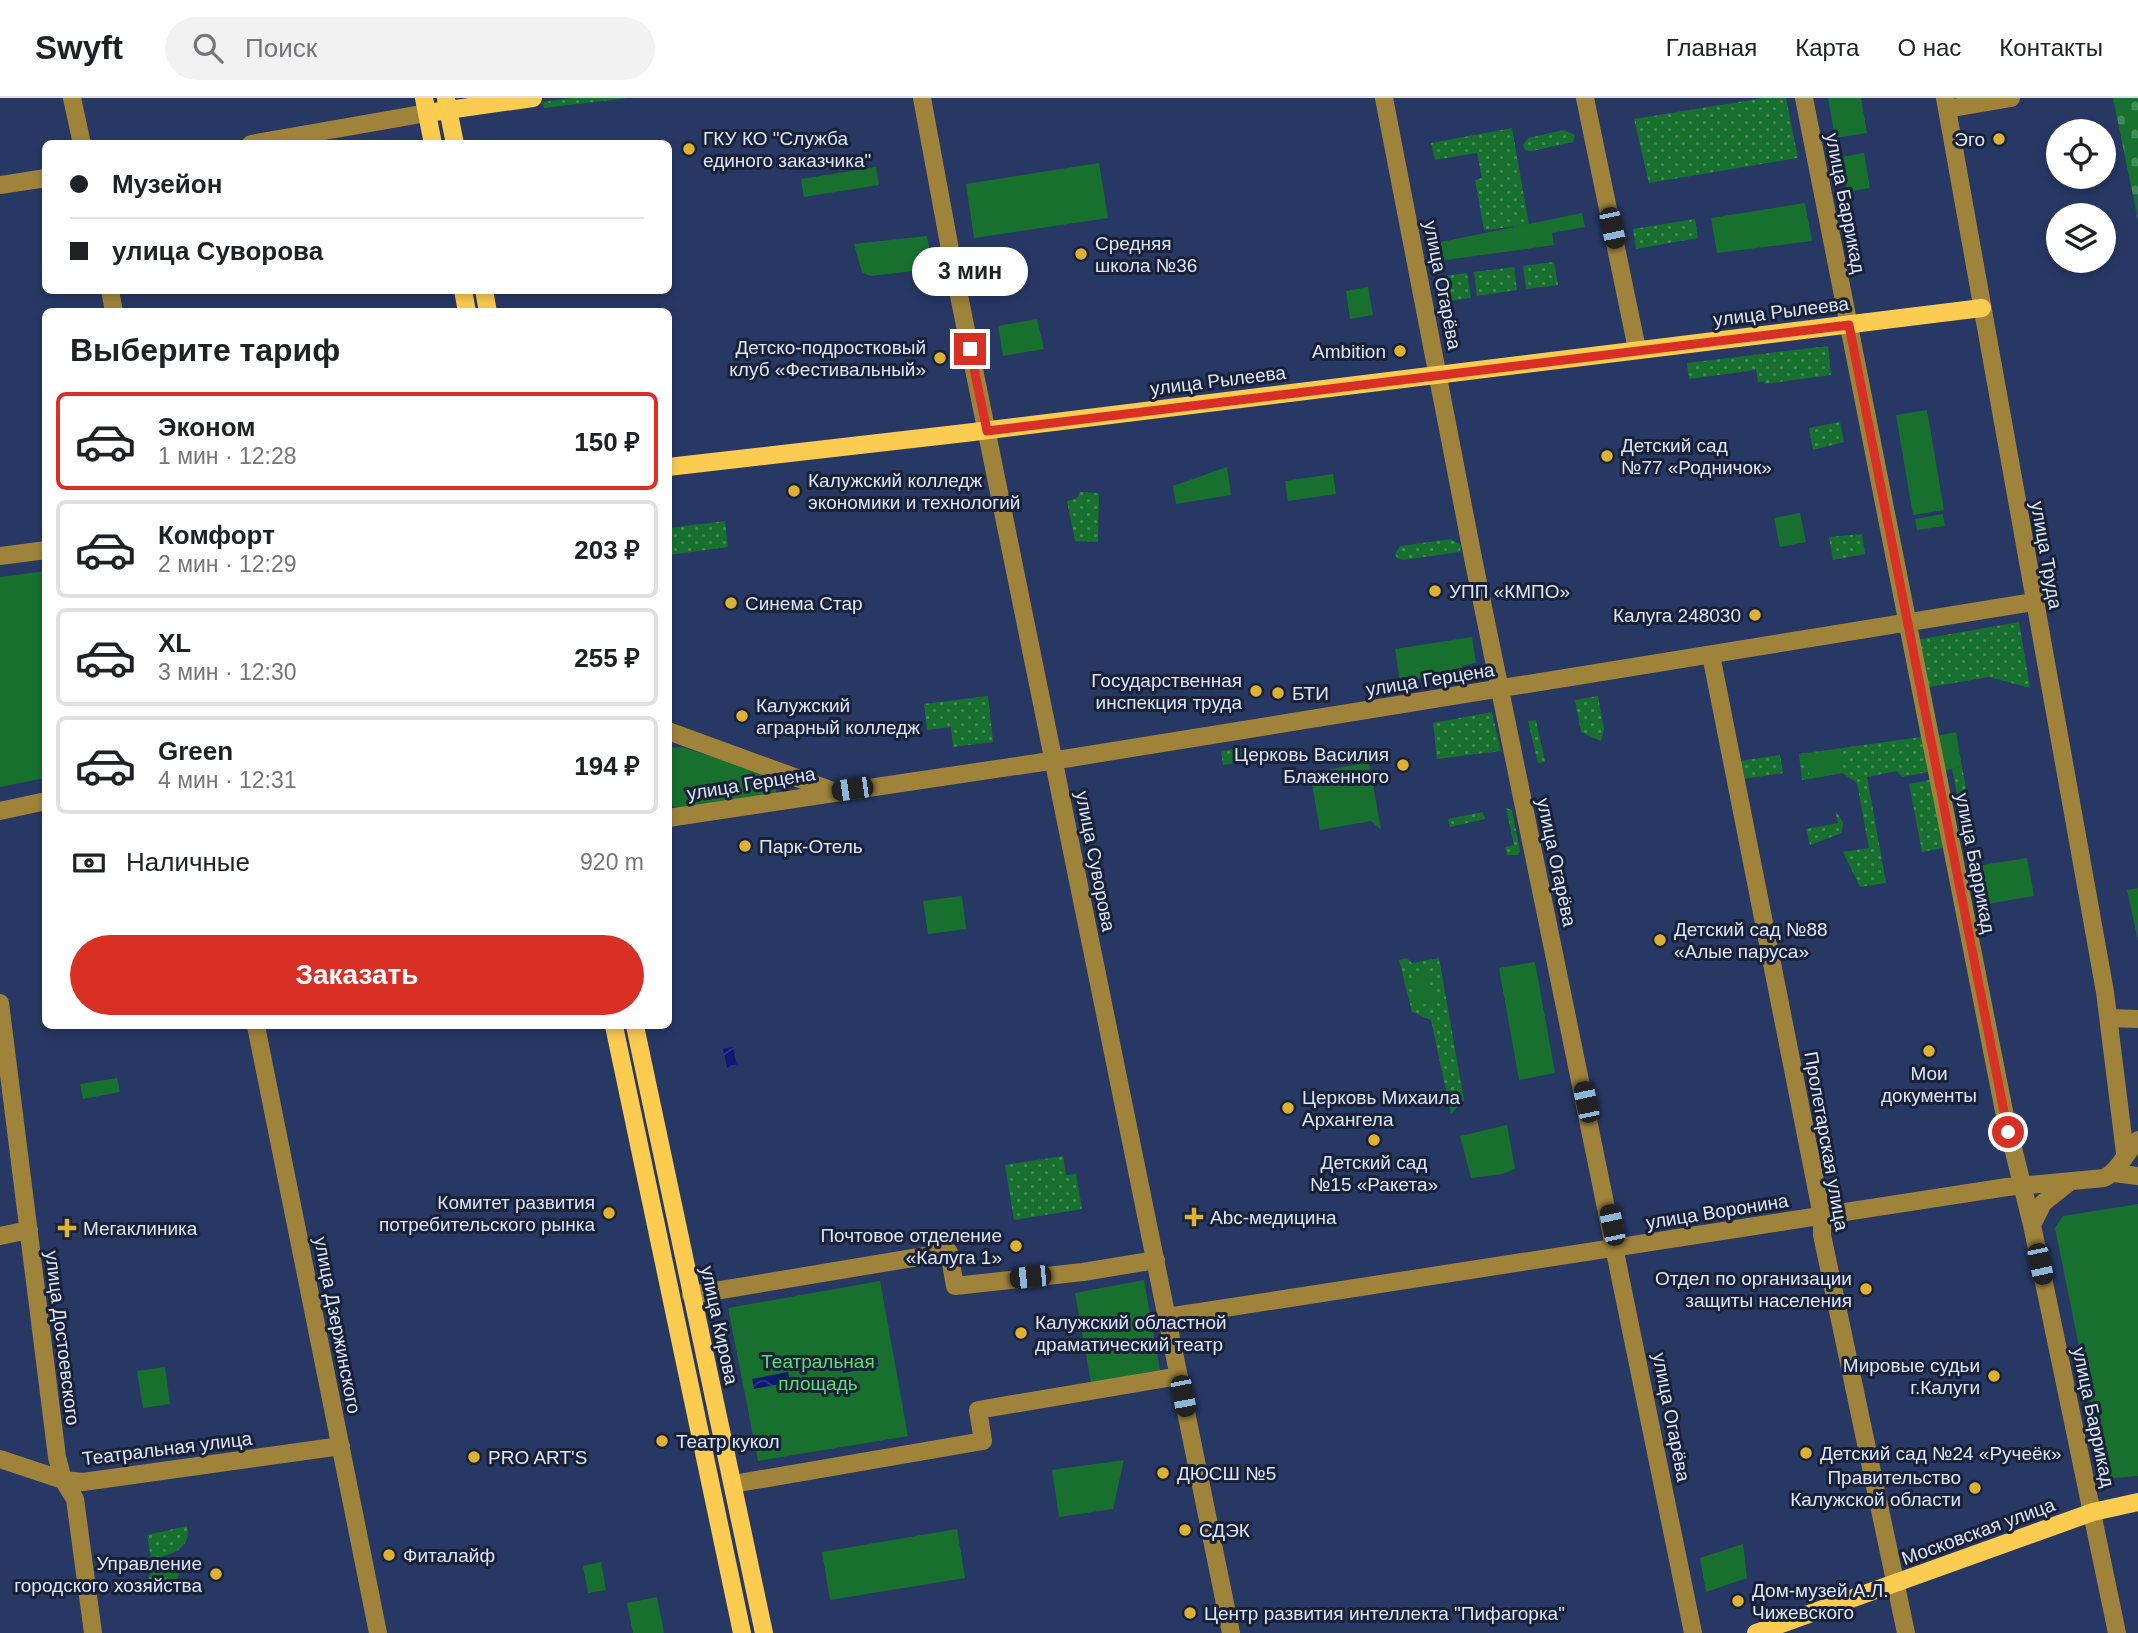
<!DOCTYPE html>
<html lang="ru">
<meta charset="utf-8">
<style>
:root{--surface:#fff;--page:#f2f2f2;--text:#202124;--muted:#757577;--line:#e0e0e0;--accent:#d93025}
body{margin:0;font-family:Helvetica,sans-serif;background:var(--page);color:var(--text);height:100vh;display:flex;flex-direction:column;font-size:26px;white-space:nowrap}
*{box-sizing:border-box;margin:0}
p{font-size:23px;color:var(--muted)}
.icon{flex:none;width:38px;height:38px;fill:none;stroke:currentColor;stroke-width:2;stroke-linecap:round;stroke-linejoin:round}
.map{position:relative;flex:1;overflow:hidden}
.sheet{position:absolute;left:42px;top:210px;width:630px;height:721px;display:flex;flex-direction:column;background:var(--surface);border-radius:10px;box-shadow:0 4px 10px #0003}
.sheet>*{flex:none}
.top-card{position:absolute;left:42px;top:42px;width:630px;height:154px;border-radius:10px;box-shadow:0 4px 10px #0003;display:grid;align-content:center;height:154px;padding:0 28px;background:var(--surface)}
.fabs{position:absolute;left:2046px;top:21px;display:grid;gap:14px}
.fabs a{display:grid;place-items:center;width:70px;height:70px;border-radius:50%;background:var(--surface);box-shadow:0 4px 10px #0003;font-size:35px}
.end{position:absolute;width:32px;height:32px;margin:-16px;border:9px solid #d93025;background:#fff;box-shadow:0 0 0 4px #fff}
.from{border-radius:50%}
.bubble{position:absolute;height:49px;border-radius:24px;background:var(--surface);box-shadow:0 4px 10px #0003;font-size:23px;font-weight:600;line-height:49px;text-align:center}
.car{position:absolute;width:21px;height:42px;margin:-21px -10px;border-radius:9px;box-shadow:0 0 5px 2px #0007;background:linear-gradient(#222 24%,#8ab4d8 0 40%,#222 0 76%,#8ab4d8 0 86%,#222 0)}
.top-card b{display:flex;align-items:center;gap:24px;height:66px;font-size:26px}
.top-card b+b{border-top:2px solid var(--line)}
.top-card i{width:18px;height:18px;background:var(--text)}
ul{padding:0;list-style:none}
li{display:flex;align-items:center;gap:21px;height:98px;margin:0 14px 10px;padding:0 14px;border:4px solid var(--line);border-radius:10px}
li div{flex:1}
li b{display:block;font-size:26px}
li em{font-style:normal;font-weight:600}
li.active{border-color:var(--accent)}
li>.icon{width:63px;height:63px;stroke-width:1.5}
h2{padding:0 28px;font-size:32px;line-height:84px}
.pay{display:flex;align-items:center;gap:18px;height:77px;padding:0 28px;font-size:26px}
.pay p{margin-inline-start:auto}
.cta{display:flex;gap:14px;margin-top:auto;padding:14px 28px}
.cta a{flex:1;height:80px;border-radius:42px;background:var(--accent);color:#fff;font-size:28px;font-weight:600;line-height:80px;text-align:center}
header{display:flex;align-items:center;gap:42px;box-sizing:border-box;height:98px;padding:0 35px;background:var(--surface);border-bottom:2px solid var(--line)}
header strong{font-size:33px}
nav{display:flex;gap:38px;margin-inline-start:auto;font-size:24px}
.search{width:490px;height:63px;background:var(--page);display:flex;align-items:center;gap:18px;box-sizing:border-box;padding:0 24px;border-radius:38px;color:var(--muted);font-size:26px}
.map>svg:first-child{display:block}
</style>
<header>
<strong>Swyft</strong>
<div class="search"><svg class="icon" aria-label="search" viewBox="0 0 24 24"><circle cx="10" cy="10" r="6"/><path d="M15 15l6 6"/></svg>Поиск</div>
<nav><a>Главная</a><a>Карта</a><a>О нас</a><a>Контакты</a></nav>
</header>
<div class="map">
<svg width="2138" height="1535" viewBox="0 0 2138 1535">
<defs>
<pattern id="grass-dots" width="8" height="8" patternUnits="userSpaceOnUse" patternTransform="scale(1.75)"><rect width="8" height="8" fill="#17702e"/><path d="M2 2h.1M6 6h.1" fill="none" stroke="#438b58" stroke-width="1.8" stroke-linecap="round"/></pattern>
<pattern id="cemetery-stones" width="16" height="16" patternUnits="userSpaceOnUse" patternTransform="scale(1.75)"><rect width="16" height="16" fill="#17702e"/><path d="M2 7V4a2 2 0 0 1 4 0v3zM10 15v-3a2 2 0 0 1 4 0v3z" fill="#438b58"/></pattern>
<pattern id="water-waves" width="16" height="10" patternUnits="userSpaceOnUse" patternTransform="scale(1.75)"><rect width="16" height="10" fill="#0c1776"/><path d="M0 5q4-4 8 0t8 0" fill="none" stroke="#2f398a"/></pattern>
</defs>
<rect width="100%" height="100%" fill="#273865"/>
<path fill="url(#grass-dots)" d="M 571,0 L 628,0 L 544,10 L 542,4 Z
M 1763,0 L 1786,0 L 1798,60 L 1649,85 L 1634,21 Z
M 1512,30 L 1529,127 L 1484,132 L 1475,82 L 1482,80 L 1477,55 L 1435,62 L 1431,45 Z
M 1564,32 L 1575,37 L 1573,44 L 1532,53 L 1525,52 L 1523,47 L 1528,40 Z
M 1695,121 L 1698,140 L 1636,151 L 1633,131 Z
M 1554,164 L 1558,187 L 1526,191 L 1523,168 Z
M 1514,169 L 1517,192 L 1477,198 L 1474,174 Z
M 1467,175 L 1471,200 L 1447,203 L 1444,178 Z
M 1828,248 L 1831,277 L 1765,286 L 1764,283 L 1758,284 L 1756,272 L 1689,281 L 1687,265 Z
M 1840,324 L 1844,344 L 1813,352 L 1809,330 Z
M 1080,394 L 1099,395 L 1098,444 L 1075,443 L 1067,403 L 1077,400 Z
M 725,423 L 728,449 L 669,457 L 669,430 Z
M 1862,436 L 1865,456 L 1833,462 L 1829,439 Z
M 1451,441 L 1461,447 L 1460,454 L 1403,462 L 1397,460 L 1395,456 L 1400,448 Z
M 2019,524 L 2030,590 L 1989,579 L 1924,590 L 1916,542 Z
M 988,598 L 993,644 L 953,649 L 951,629 L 927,632 L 924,606 Z
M 1598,598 L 1604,631 L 1601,643 L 1581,634 L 1575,602 Z
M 1492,614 L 1501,653 L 1437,661 L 1433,625 Z
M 1536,622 L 1545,664 L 1538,665 L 1528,623 Z
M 1921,639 L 1928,674 L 1902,679 L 1897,673 L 1867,679 L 1886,785 L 1860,789 L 1843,754 L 1869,750 L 1857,685 L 1842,675 L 1802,682 L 1799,656 Z
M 1242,650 L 1244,658 L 1275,653 L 1276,658 L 1223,667 L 1221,653 Z
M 1780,657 L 1783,675 L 1743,681 L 1740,663 Z
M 1962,669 L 1973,726 L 1963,728 L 1952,671 Z
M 1930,682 L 1943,750 L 1922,754 L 1909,686 Z
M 1506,710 L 1512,712 L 1520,753 L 1518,757 L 1507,757 L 1505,749 L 1514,747 Z
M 1835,712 L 1843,724 L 1842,735 L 1810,747 L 1806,731 L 1838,725 Z
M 1483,714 L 1485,721 L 1450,729 L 1448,721 Z
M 1407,860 L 1412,865 L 1439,860 L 1464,1002 L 1451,1016 L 1431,922 L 1412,914 L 1399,862 Z
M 1063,1058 L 1066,1077 L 1076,1076 L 1082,1111 L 1014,1122 L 1005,1067 Z
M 187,1428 C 192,1453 169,1457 151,1461 L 147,1437 Z
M 174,1466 L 180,1474 L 174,1487 L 148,1494 L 145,1490 L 151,1474 Z"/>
<path fill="url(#cemetery-stones)" d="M 2113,0 L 2138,0 L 2138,122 Z"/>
<path fill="#17702e" d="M 1828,0 L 1861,0 L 1867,35 L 1835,40 Z
M 1864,55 L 1870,90 L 1847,94 L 1841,59 Z
M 1099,65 L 1108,120 L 974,140 L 966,86 Z
M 876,69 L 879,87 L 804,99 L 801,81 Z
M 1805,105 L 1812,143 L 1717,155 L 1711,120 Z
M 1582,115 L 1585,129 L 1552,135 L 1554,147 L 1439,163 L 1436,145 Z
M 927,138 L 933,171 L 870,178 L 862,174 L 854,146 Z
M 1368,189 L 1373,217 L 1350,221 L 1346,193 Z
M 1037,221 L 1044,251 L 1003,258 L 998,228 Z
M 1927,312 L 1944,412 L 1913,417 L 1896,317 Z
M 1227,369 L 1231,397 L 1176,406 L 1173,388 Z
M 1333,376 L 1336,396 L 1288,403 L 1285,383 Z
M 1800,415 L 1806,444 L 1780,449 L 1774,420 Z
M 1943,416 L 1945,428 L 1917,432 L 1915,421 Z
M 45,473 L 45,680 L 0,689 L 0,479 Z
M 1472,539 L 1476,565 L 1462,568 L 1462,574 L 1400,584 L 1395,551 Z
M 1956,634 L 1962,669 L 1943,673 L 1936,638 Z
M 682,649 L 776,679 L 776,695 L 680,710 L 669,707 L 668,650 Z
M 1838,651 L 1842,675 L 1810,681 L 1806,656 Z
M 1369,664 L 1381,732 L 1371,723 L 1320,732 L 1310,675 Z
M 2027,760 L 2034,798 L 1976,808 L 1969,769 Z
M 2138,790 L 2138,843 L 2127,792 Z
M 962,798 L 966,831 L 928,836 L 923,803 Z
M 1535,864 L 1555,975 L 1519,982 L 1499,870 Z
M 1427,873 L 1434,904 L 1418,908 L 1411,877 Z
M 117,980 L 120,994 L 83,1001 L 80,986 Z
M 1507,1027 L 1515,1071 L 1502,1076 L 1471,1080 L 1460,1038 Z
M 2138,1106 L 2138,1378 L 2100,1381 L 2098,1374 L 2104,1372 L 2055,1130 L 2063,1118 Z
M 1144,1182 L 1160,1272 L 1091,1285 L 1075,1195 Z
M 880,1183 L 908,1338 L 758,1363 L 728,1210 Z
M 165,1269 L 170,1306 L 143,1310 L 137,1273 Z
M 1124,1362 L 1113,1411 L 1059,1419 L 1052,1372 Z
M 957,1431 L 965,1480 L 830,1502 L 822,1454 Z
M 1743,1446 L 1747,1480 L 1706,1494 L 1700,1460 Z
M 601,1464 L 606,1492 L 588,1495 L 583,1468 Z
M 657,1499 L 664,1535 L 633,1535 L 627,1505 Z"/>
<path fill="url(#water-waves)" d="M 733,949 L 737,968 L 727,970 L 723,951 Z
M 877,1259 L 879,1268 L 843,1275 L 841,1265 Z
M 788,1274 L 790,1284 L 754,1291 L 752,1281 Z"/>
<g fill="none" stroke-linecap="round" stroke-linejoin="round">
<path stroke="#a0833b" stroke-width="18" d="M 72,0 L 82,46
M 922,0 L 954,173 L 1231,1535
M 1384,0 L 1473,460 L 1693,1535
M 1585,0 L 1637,251
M 1804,0 L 2004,1013 L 2032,1127 L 2117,1535
M 1945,0 L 2105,894 L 2125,1055
M 1947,11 L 2011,0
M 251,46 L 427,15
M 0,87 L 46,80
M 110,192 L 114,214
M 0,458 L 46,452
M 1711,557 L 1822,1118 L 1822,1137 L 1906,1535
M 668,633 L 830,692
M 0,713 L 46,703
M 668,720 L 1070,660 L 2034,504
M 0,905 L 57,1359 L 63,1382 L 75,1401 L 93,1535
M 2109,920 L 2138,921
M 256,928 L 378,1535
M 2114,1075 L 2138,1078
M 2032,1127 L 2043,1105 L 2067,1086
M 0,1138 L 29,1132
M 691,1197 L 949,1154 L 955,1188 L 1083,1174 L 1156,1162
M 1167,1219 L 2007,1089 L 2104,1080 C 2120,1072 2125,1055 2138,1042
M 0,1361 L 63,1382 L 83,1384 L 341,1348
M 733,1386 L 983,1343 L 978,1312 L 1179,1278"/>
<path stroke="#fccc51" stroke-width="18" d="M 424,0 L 433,46
M 446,1 L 455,46
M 427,15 L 533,0
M 463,192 L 467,214
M 484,192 L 488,214
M 668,369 L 965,335 L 1982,210
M 614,928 L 742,1535
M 635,928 L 764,1535
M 1756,1535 L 2093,1414 L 2138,1404"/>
</g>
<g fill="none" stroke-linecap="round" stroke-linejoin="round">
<path stroke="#d93025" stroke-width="9" d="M 970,251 L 987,333 L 1849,227 L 2008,1034"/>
</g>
<g fill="#dfb133" stroke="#192136" stroke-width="2.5">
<circle cx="1999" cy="41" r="7"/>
<circle cx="689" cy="51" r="7"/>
<circle cx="1081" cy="156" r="7"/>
<circle cx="1400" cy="253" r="7"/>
<circle cx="940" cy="260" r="7"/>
<circle cx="1607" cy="358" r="7"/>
<circle cx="794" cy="393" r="7"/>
<circle cx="1435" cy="493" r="7"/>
<circle cx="731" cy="505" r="7"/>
<circle cx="1755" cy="517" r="7"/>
<circle cx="1256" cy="593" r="7"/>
<circle cx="1278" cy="595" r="7"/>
<circle cx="742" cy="618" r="7"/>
<circle cx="1403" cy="667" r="7"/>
<circle cx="745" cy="748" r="7"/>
<circle cx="1660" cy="842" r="7"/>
<circle cx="1929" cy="953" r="7"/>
<circle cx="1288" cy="1010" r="7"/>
<circle cx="1374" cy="1042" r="7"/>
<circle cx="609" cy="1115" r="7"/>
<path d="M1190.5 1108.5h7v7h7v7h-7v7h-7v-7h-7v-7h7z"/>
<path d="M63.5 1119.5h7v7h7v7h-7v7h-7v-7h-7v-7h7z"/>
<circle cx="1016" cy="1148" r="7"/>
<circle cx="1866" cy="1191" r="7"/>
<circle cx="1021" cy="1235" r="7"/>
<circle cx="1994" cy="1278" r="7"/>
<circle cx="662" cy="1343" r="7"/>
<circle cx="1806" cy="1355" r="7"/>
<circle cx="474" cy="1359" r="7"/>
<circle cx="1163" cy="1375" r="7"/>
<circle cx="1975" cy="1390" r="7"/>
<circle cx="1185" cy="1432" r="7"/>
<circle cx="389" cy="1457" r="7"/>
<circle cx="216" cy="1476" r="7"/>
<circle cx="1738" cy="1503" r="7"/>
<circle cx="1190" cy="1515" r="7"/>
</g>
<g text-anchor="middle" stroke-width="6" stroke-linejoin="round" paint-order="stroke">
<g font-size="19" fill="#dbe5fc" stroke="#192136" text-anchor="start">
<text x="703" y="47">ГКУ КО "Служба<tspan x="703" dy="22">единого заказчика"</tspan></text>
<text x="1985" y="48" text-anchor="end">Эго</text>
<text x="1095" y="152">Средняя<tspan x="1095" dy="22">школа №36</tspan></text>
<text x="926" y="256" text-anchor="end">Детско-подростковый<tspan x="926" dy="22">клуб «Фестивальный»</tspan></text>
<text x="1386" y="260" text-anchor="end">Ambition</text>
<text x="1621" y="354">Детский сад<tspan x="1621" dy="22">№77 «Родничок»</tspan></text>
<text x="808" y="389">Калужский колледж<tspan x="808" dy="22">экономики и технологий</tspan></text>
<text x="1449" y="500">УПП «КМПО»</text>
<text x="745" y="512">Синема Стар</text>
<text x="1741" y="524" text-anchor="end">Калуга 248030</text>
<text x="1242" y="589" text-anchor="end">Государственная<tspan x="1242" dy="22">инспекция труда</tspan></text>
<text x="1292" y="602">БТИ</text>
<text x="756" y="614">Калужский<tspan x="756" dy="22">аграрный колледж</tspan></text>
<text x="1389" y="663" text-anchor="end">Церковь Василия<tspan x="1389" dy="22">Блаженного</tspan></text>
<text x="759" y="755">Парк-Отель</text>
<text x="1674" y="838">Детский сад №88<tspan x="1674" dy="22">«Алые паруса»</tspan></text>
<text x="1929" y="982" text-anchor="middle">Мои<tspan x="1929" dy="22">документы</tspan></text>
<text x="1302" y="1006">Церковь Михаила<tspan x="1302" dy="22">Архангела</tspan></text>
<text x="1374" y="1071" text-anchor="middle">Детский сад<tspan x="1374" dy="22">№15 «Ракета»</tspan></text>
<text x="595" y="1111" text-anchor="end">Комитет развития<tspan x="595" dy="22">потребительского рынка</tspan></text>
<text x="1210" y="1126">Abc-медицина</text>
<text x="83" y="1137">Мегаклиника</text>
<text x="1002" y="1144" text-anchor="end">Почтовое отделение<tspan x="1002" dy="22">«Калуга 1»</tspan></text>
<text x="1852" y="1187" text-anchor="end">Отдел по организации<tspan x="1852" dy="22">защиты населения</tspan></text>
<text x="1035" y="1231">Калужский областной<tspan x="1035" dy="22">драматический театр</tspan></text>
<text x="1980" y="1274" text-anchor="end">Мировые судьи<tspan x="1980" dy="22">г.Калуги</tspan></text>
<text x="676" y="1350">Театр кукол</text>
<text x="1820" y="1362">Детский сад №24 «Ручеёк»</text>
<text x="488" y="1366">PRO ART'S</text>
<text x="1177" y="1382">ДЮСШ №5</text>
<text x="1961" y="1386" text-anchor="end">Правительство<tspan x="1961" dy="22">Калужской области</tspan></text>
<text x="1199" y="1439">СДЭК</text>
<text x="403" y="1464">Фиталайф</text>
<text x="202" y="1472" text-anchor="end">Управление<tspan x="202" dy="22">городского хозяйства</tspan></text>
<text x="1752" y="1499">Дом-музей А.Л.<tspan x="1752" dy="22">Чижевского</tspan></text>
<text x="1204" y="1522">Центр развития интеллекта "Пифагорка"</text>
</g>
<g font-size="19" fill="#dbe5fc" stroke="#192136">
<text transform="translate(1846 105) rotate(79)" y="7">улица Баррикад</text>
<text transform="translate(1443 187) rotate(79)" y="7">улица Огарёва</text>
<text transform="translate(1781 213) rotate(-7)" y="7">улица Рылеева</text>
<text transform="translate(1218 282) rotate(-7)" y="7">улица Рылеева</text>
<text transform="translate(2047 457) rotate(80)" y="7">улица Труда</text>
<text transform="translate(1430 581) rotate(-9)" y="7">улица Герцена</text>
<text transform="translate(751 685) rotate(-9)" y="7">улица Герцена</text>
<text transform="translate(1096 763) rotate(79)" y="7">улица Суворова</text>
<text transform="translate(1557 764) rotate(78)" y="7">улица Огарёва</text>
<text transform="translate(1976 765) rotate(79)" y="7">улица Баррикад</text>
<text transform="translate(1827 1043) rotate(80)" y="7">Пролетарская улица</text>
<text transform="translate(1717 1113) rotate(-9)" y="7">улица Воронина</text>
<text transform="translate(338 1227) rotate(79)" y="7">улица Дзержинского</text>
<text transform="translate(720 1227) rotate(78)" y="7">улица Кирова</text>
<text transform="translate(63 1240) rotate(83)" y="7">улица Достоевского</text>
<text transform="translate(1672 1319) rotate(79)" y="7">улица Огарёва</text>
<text transform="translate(2094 1319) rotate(78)" y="7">улица Баррикад</text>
<text transform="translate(167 1350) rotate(-7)" y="7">Театральная улица</text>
<text transform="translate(1978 1433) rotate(-20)" y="7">Московская улица</text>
</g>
<g font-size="19" fill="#5bde73" stroke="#192136">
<text x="818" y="1270">Театральная<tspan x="818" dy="22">площадь</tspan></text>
</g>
</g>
</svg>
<div class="fabs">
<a><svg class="icon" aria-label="locate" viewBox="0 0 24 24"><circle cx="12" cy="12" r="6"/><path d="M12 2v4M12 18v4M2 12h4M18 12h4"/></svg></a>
<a><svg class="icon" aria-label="layers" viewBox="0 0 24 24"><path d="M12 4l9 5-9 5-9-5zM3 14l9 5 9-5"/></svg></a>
</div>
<i class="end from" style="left:2008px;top:1034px"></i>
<i class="end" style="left:970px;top:251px"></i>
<div class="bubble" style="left:912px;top:149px;width:116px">3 мин</div>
<i class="car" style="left:1612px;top:130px;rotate:168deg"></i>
<i class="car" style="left:852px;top:691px;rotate:262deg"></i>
<i class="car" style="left:1586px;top:1004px;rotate:348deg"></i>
<i class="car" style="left:1612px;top:1127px;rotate:348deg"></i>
<i class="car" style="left:2040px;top:1166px;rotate:168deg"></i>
<i class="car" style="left:1030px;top:1179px;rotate:264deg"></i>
<i class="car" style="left:1183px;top:1298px;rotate:169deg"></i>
<div class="top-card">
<b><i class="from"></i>Музейон</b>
<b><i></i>улица Суворова</b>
</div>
<section class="sheet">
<h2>Выберите тариф</h2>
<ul>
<li class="active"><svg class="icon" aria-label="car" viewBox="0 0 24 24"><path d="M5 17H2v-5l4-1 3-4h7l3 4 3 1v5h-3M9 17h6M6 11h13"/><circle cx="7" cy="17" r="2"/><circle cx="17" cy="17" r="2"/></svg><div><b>Эконом</b><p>1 мин · 12:28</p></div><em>150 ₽</em></li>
<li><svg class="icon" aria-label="car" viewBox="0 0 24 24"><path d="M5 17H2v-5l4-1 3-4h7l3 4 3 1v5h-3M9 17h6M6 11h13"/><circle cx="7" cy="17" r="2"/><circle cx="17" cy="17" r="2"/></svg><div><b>Комфорт</b><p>2 мин · 12:29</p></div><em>203 ₽</em></li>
<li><svg class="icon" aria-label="car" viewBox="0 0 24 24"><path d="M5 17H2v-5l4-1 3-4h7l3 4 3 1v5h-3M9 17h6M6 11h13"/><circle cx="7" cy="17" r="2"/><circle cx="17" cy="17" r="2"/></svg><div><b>XL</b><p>3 мин · 12:30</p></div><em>255 ₽</em></li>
<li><svg class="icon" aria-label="car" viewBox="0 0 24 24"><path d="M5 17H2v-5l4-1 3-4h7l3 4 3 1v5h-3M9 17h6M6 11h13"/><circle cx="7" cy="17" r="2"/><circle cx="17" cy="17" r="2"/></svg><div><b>Green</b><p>4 мин · 12:31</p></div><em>194 ₽</em></li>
</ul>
<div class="pay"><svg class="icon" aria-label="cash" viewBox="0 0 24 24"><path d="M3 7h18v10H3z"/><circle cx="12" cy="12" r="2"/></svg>Наличные<p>920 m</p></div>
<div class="cta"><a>Заказать</a></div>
</section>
</div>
